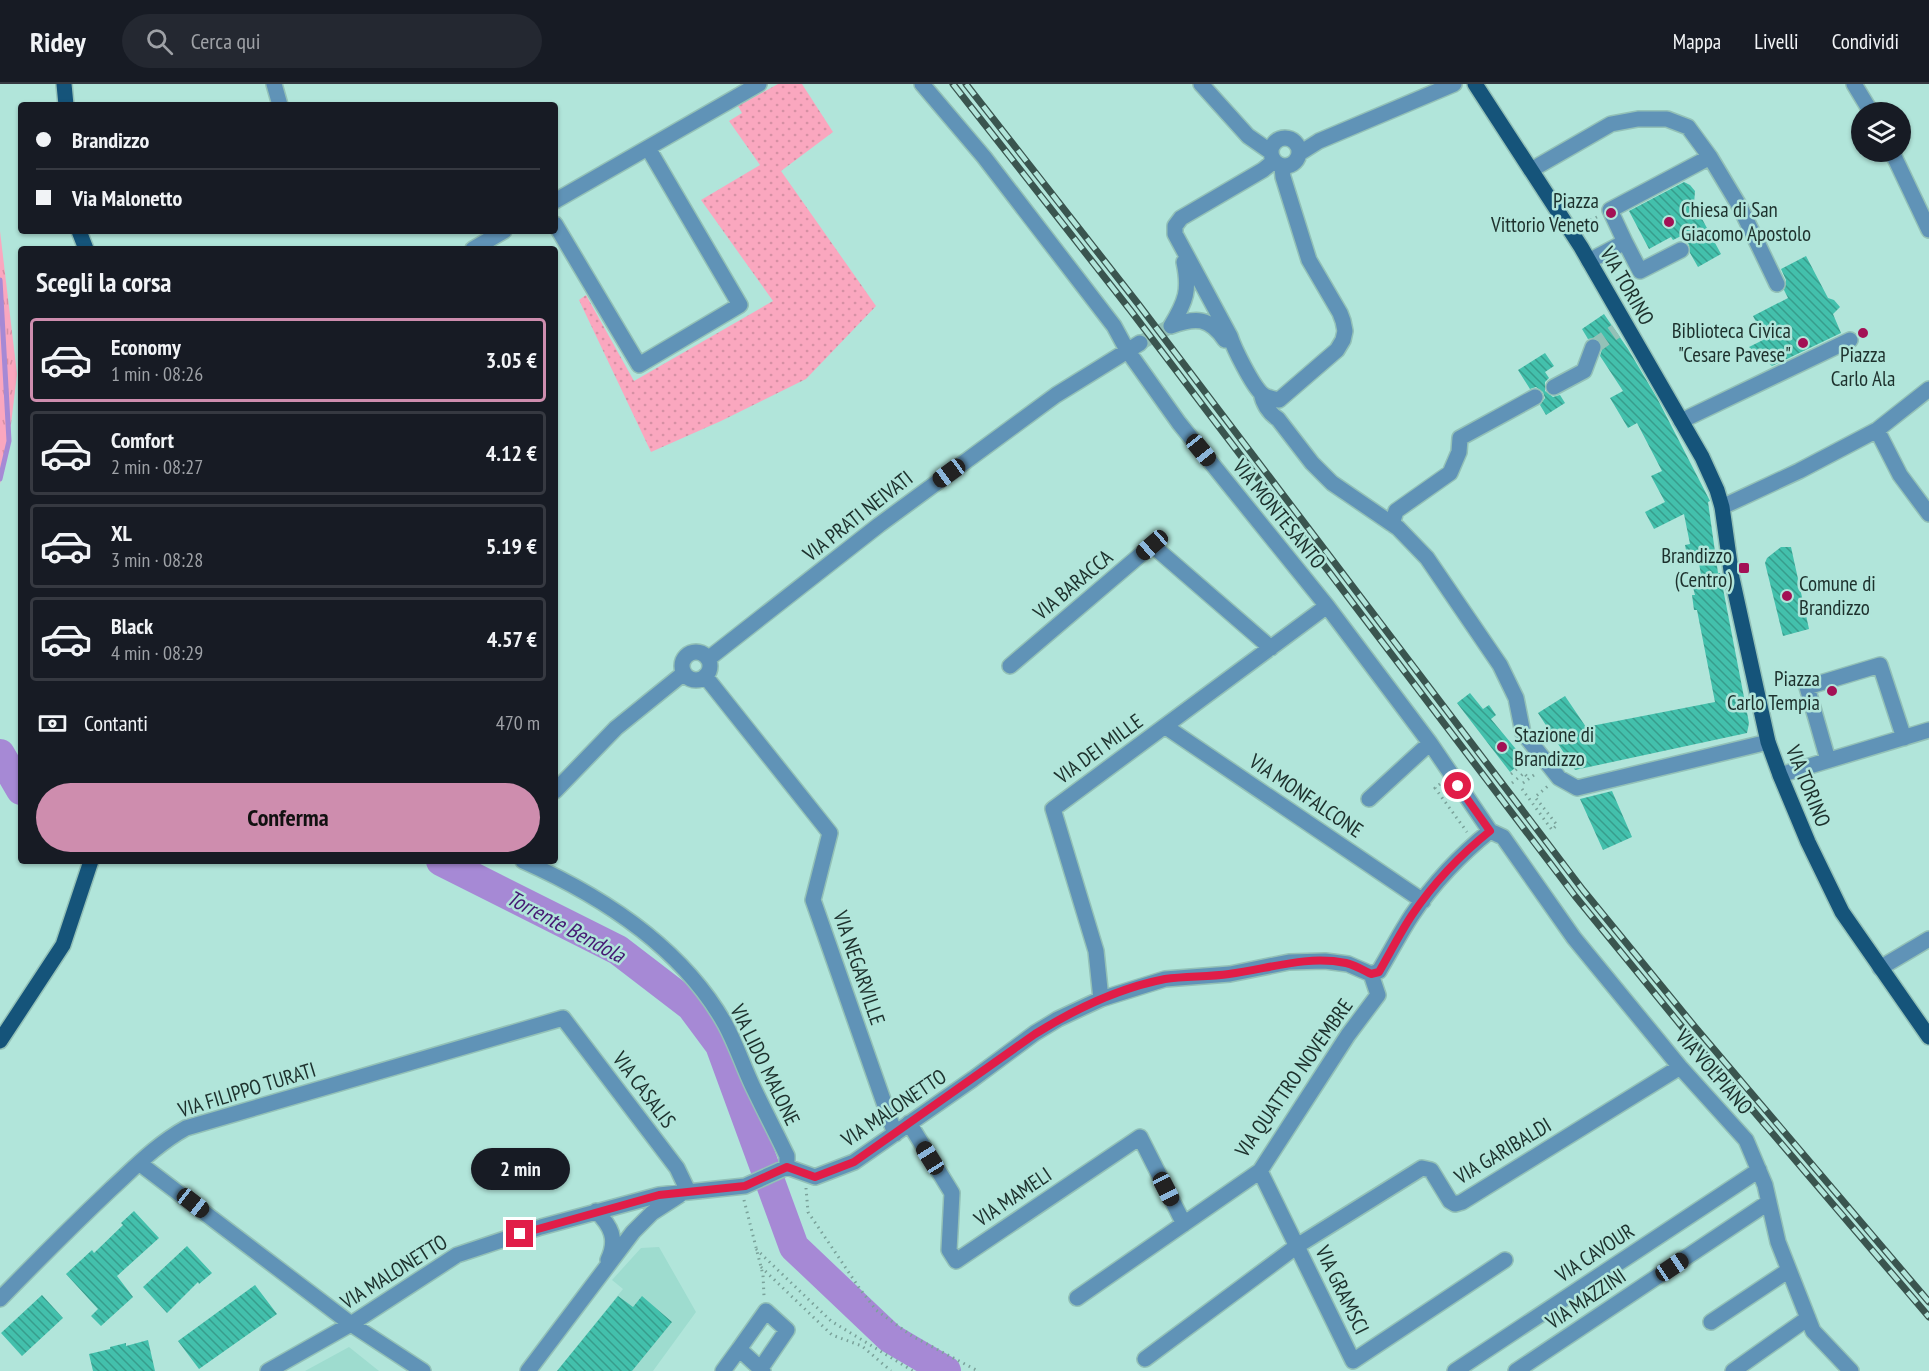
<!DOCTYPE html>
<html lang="it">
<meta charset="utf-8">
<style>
:root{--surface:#171b24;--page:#242831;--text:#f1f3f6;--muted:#9ea1a6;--line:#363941;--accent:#ce8dae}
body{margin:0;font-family:"PT Sans Narrow",sans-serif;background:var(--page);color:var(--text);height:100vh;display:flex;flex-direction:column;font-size:22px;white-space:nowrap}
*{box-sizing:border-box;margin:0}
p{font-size:20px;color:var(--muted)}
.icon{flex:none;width:33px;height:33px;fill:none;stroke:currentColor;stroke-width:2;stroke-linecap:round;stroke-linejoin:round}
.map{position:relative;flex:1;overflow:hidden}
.drawer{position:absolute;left:18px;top:162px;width:540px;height:618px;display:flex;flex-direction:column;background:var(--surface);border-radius:6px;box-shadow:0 2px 4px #0004}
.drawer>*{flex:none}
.hud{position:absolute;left:18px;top:18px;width:540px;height:132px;border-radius:6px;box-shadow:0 2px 4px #0004;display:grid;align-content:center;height:132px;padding:0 18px;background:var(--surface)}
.fabs{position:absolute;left:1851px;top:18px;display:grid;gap:12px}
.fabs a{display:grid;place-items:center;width:60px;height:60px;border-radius:50%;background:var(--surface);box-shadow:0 2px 4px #0004;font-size:30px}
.end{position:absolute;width:27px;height:27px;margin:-14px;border:8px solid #e11d48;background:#fff;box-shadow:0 0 0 3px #fff}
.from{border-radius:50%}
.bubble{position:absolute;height:42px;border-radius:21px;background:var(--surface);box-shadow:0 2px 4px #0004;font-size:20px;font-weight:700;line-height:42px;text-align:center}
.car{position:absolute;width:18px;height:36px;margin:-18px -9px;border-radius:8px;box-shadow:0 0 4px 2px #0007;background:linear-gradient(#222 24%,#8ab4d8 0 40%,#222 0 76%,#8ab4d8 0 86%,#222 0)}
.hud b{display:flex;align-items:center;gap:21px;height:57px;font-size:22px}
.hud b+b{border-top:2px solid var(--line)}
.hud i{width:15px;height:15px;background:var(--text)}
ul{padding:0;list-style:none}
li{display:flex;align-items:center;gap:18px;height:84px;margin:0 12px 9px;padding:0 6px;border:3px solid var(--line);border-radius:6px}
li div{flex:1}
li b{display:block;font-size:22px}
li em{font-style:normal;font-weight:700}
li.current{border-color:var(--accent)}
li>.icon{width:54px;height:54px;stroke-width:1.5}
h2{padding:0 18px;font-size:27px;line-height:72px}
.pay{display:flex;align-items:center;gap:15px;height:66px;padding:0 18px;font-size:22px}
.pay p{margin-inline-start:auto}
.action{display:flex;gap:12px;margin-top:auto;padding:12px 18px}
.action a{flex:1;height:69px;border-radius:36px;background:var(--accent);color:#111;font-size:24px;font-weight:700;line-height:69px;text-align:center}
header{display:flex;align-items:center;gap:36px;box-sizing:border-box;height:84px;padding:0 30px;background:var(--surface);border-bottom:2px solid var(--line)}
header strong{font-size:28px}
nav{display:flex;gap:33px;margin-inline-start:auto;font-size:21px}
.search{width:420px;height:54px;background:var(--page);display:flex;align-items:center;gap:15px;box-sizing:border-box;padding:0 21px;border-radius:33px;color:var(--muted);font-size:22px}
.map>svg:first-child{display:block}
</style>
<header>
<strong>Ridey</strong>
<div class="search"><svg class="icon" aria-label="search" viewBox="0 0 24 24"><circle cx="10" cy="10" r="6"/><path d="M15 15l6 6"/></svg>Cerca qui</div>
<nav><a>Mappa</a><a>Livelli</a><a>Condividi</a></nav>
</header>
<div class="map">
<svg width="1929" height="1287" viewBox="0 0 1929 1287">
<defs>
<pattern id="grass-dots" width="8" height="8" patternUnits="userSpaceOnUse" patternTransform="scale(1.5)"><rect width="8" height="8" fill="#faa7bf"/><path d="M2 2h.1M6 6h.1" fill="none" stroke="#d690a4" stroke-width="1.8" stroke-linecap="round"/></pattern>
<pattern id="park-tufts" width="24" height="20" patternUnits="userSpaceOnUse" patternTransform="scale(1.5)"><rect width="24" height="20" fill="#faa7bf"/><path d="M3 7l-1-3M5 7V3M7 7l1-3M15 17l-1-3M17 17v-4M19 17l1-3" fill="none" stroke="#d690a4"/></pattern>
<pattern id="building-back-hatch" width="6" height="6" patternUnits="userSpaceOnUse" patternTransform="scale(1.5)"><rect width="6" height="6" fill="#43c0ac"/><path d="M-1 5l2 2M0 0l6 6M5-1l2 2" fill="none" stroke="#379d8c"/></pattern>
</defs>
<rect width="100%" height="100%" fill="#b1e5da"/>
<path fill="#9edccf" d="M 659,1163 L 696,1228 L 653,1287 L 557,1287 L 623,1205 L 612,1196 L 641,1164 Z
M 349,1263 L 379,1287 L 305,1287 Z"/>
<path fill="url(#grass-dots)" d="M 778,0 L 802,0 L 833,48 L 781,87 L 876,222 L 806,295 L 721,337 L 651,368 L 579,216 L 586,211 L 634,297 L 773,217 L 701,116 L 760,81 L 729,37 L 742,29 L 738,22 Z"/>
<path fill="url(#park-tufts)" d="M 0,147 L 17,290 L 9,357 L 0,400 Z"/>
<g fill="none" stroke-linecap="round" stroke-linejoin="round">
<path stroke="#a689d5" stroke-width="5" d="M 0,196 L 9,357 L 0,395"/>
<path stroke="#a689d5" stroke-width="30" d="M 0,670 L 21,706
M 441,777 L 618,866 L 691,922 L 720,961 L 794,1163 L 890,1254 L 946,1287"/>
</g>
<path fill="url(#building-back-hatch)" d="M 1684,98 L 1690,101 L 1695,107 L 1694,120 L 1721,170 L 1698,183 L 1690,169 L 1689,161 L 1681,152 L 1673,156 L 1671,153 L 1649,165 L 1629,127 Z
M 1806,172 L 1828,214 L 1834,216 L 1840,223 L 1833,230 L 1841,249 L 1772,282 L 1749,263 L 1765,255 L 1753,232 L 1788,214 L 1784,206 L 1786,196 L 1781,185 Z
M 1604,230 L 1628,265 L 1657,314 L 1710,417 L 1708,418 L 1718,489 L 1720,489 L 1749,639 L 1747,649 L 1575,686 L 1538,629 L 1565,612 L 1586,643 L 1715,618 L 1697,526 L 1694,526 L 1692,511 L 1695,511 L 1692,500 L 1702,496 L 1698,474 L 1688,476 L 1685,461 L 1690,460 L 1684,430 L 1654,445 L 1645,428 L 1665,418 L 1651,392 L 1662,387 L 1637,339 L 1628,344 L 1610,314 L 1623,307 L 1600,272 L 1603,262 L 1601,257 L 1596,254 L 1588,255 L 1582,245 Z
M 1545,269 L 1554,282 L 1545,288 L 1549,294 L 1545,298 L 1545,307 L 1553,313 L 1560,311 L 1565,319 L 1546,331 L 1540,321 L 1545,314 L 1543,308 L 1536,303 L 1530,305 L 1518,286 Z
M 1781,463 L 1791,463 L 1809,545 L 1783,552 L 1765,479 L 1767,474 Z
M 1470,609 L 1483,625 L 1489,621 L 1496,631 L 1491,635 L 1525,676 L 1510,688 L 1457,619 Z
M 1612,707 L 1632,753 L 1603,766 L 1580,715 Z
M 134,1127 L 159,1154 L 117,1192 L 133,1213 L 101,1242 L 91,1232 L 98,1225 L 66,1190 L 92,1166 L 94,1169 L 123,1141 L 121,1139 Z
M 187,1162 L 212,1189 L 199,1200 L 198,1198 L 167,1229 L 143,1203 Z
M 255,1201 L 277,1230 L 199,1285 L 178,1257 Z
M 42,1211 L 63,1234 L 22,1272 L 1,1249 Z
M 618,1212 L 633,1223 L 642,1212 L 672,1238 L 632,1287 L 557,1287 Z
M 148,1256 L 155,1287 L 93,1287 L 89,1270 L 110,1265 L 110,1263 L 126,1259 L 126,1262 Z"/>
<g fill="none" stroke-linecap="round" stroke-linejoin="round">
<path stroke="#93c1b7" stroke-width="15" stroke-dasharray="15 8" stroke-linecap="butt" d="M 1140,259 L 1171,242
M 1593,263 L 1616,247"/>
<defs>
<path id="minor" d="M 274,0 L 280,21
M 922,0 L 984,73 L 1114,242 L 1127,266 L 1179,339 L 1327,522 L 1430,659 L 1490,747 L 1503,753 L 1574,854 L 1680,983 L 1746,1056 L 1765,1101 L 1778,1158 L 1813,1247 L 1851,1287
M 1201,0 L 1248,52 L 1271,68
M 1854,0 L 1871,28
M1271 68a14 14 0 1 1 28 0a14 14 0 1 1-28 0Z
M 1892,68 L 1929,146
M 1300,69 L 1319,57 L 1454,0
M 1274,77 L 1263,86 L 1181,134 L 1175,142 L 1175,150 L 1230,252 C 1234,265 1252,300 1261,309 C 1266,314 1273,315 1279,316 L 1337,266 L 1343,256 L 1345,247 L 1343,237 L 1340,229 L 1309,176 L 1283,93 L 1282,83
M 1531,86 L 1611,40 L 1638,35 L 1667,35 L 1688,43 L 1710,73 L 1740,123 L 1777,200
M 555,117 L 759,0
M 555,140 L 639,281 L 740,221 L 648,64
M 1625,158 L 1610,126 L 1710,73
M 473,165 L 504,147
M 1589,177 L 1625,158 L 1640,187 L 1681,166
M 1171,242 C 1186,217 1190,206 1184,178
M 1171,242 C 1196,233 1209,233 1225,256
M 1554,303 L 1584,287 L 1593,263
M 1261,309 C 1263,319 1269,329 1278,335 L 1312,379 L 1332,399 L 1398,444 L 1427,474 L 1500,581 L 1516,614 L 1523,649 L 1559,694 L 1577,704 L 1768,658
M 1681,337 L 1850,256
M 1877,346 L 1900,391 L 1929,430
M 1722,423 L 1799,387 L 1877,346 L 1929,305
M 1392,440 L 1396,427 L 1450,389 L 1459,368 L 1460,354 L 1535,313
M682 582a14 14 0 1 1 28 0a14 14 0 1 1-28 0Z
M 708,575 L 879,441 L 1056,311 L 1140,259
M 1010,582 L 1152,461 L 1271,564
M 705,592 L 830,749 L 813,816 L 895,1050
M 1166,643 L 1423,817
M 1828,676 L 1807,603 L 1880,581 L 1904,654
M 1780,691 L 1929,646
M 555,707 L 616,644 L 684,589
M 1369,715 L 1430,659
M 523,777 C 602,812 681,862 725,940 C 736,960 743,982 753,1003 C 764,1026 776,1049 787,1072 L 787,1083
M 1880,884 L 1929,855
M 1101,915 L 1096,867 L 1053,725 L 1327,522
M 909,1039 L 952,1109 L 949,1166 L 956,1177 L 1140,1053 L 1184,1140
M 139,1079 L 351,1240 L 423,1287
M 1260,1087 L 1353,1277 L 1505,1176
M 596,1127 C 611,1142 618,1155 608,1176
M 1077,1214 L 1260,1087 L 1348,951 L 1378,911 L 1371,890
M 0,1215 C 36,1178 73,1141 111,1105 C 135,1083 157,1060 186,1044 L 563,934 L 677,1084 L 688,1107
M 1711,1238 L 1789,1186
M 1145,1275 L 1297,1162 L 1422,1084 L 1431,1086 L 1450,1117 L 1455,1120 L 1462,1118 L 1680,983
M 761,1284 L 787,1246 L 766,1227 L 739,1265 L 763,1287
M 268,1287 L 351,1240 L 457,1171 L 541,1143 L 659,1111 L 745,1102 L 787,1083 L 815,1093 L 854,1078 L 973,995 L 1035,949 L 1058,935 L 1101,915 L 1165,895 L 1230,890 L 1289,878 L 1325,877 L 1348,880 L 1371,890 L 1379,887 C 1390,869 1400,849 1412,831 C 1433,800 1460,771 1490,747
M 528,1287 L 633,1148 L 652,1129 L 680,1111
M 723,1287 L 739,1265
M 1455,1287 L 1759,1086
M 1516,1287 L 1769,1118
M 1733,1287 L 1808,1234"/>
<path id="major" d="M 64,0 L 66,21
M 1475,0 L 1581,163 L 1702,373 L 1717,406 L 1722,423 L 1732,494 L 1768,658 L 1780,691 L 1808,758 L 1842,828 L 1929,953
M 79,147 L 86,165
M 0,957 L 63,861 L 91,777"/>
</defs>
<use href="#minor" stroke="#93c1b7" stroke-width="18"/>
<use href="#major" stroke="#93c1b7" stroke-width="18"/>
<path stroke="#7aa29a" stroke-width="3" stroke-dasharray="1.5 4.5" stroke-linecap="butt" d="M 1585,139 L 1597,133
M 1511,690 L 1526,677
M 1512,699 L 1524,689 L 1529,695
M 1523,699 L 1534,691
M 1440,700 L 1435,704 L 1467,748
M 1522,705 L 1552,746 L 1557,741 L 1535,713 L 1548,702
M 806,1104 L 808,1128 L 860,1205 L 876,1226 L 912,1252 L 978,1287
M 744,1116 L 763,1191 L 764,1212
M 756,1165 L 831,1237 L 913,1287
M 761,1183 L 832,1251 L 862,1262 L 891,1287"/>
<use href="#minor" stroke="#6093b7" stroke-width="15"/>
<use href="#major" stroke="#15547a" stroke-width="15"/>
<defs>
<path id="rail" d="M 953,0 L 1131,227 L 1575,812 L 1687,949 L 1929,1233
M 966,0 L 1139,221 L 1583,806 L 1695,943 L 1929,1218"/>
</defs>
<use href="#rail" stroke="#3a554f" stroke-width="7"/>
<use href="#rail" stroke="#b1e5da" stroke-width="4.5" stroke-dasharray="14" stroke-linecap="butt"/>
</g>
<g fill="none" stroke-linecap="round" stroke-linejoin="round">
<path stroke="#e11d48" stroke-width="8" d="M 520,1150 L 659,1111 L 745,1102 L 787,1083 L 815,1093 L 854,1078 L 1035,950 C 1075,925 1119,904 1165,895 C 1186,892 1208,893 1229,890 C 1269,885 1305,871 1346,879 C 1355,881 1363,886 1371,890 L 1379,888 C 1390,869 1400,849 1412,831 C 1433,800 1460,771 1490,747 L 1458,702"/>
</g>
<g fill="#a31155" stroke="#b1e5da" stroke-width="2">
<circle cx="1611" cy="129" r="6"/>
<circle cx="1669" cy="138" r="6"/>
<circle cx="1863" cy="249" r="6"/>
<circle cx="1803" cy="259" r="6"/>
<rect x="1738" y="478" width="12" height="12" rx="3"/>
<circle cx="1787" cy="512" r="6"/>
<circle cx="1832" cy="607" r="6"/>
<circle cx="1502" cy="663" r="6"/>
</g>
<g text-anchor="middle" stroke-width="5" stroke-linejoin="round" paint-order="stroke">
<g font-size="21" fill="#1d312d" stroke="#b1e5da" text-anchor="end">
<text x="1599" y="124">Piazza<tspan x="1599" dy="24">Vittorio Veneto</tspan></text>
<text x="1681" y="133" text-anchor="start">Chiesa di San<tspan x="1681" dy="24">Giacomo Apostolo</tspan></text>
<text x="1791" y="254">Biblioteca Civica<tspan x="1791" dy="24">"Cesare Pavese"</tspan></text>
<text x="1863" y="278" text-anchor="middle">Piazza<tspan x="1863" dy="24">Carlo Ala</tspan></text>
<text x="1732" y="479">Brandizzo<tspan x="1732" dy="24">(Centro)</tspan></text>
<text x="1799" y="507" text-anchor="start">Comune di<tspan x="1799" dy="24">Brandizzo</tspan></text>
<text x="1820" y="602">Piazza<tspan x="1820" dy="24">Carlo Tempia</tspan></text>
<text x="1514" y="658" text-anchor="start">Stazione di<tspan x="1514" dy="24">Brandizzo</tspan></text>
</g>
<g font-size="21" fill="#1d312d" stroke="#b1e5da">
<text transform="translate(1627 202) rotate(60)" y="7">VIA TORINO</text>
<text transform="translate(1279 430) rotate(51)" y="7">VIA MONTESANTO</text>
<text transform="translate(858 432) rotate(-38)" y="7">VIA PRATI NEIVATI</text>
<text transform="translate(1073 501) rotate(-40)" y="7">VIA BARACCA</text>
<text transform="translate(1099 665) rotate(-36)" y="7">VIA DEI MILLE</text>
<text transform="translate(1808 702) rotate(68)" y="7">VIA TORINO</text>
<text transform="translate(1306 712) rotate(34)" y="7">VIA MONFALCONE</text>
<text transform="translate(859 884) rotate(71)" y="7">VIA NEGARVILLE</text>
<text transform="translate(765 981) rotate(64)" y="7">VIA LIDO MALONE</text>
<text transform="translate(1714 988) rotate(49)" y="7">VIA VOLPIANO</text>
<text transform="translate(1294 994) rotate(-55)" y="7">VIA QUATTRO NOVEMBRE</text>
<text transform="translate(247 1006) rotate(-17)" y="7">VIA FILIPPO TURATI</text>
<text transform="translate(644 1006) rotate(53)" y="7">VIA CASALIS</text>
<text transform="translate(894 1024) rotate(-34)" y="7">VIA MALONETTO</text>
<text transform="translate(1503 1067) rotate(-31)" y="7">VIA GARIBALDI</text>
<text transform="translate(1013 1113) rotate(-34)" y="7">VIA MAMELI</text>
<text transform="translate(1595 1169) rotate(-33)" y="7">VIA CAVOUR</text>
<text transform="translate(394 1188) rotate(-32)" y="7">VIA MALONETTO</text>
<text transform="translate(1342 1206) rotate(64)" y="7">VIA GRAMSCI</text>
<text transform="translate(1586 1215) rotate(-34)" y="7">VIA MAZZINI</text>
</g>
<g font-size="22" font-style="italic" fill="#451a73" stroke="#b1e5da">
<text transform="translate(566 842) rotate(28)" y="8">Torrente Bendola</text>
</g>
</g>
</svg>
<div class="fabs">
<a><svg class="icon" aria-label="layers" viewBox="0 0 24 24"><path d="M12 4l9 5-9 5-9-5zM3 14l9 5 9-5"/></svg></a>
</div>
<i class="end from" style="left:1458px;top:702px"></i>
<i class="end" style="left:520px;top:1150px"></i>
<div class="bubble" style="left:471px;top:1064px;width:99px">2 min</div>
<i class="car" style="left:1201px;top:366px;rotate:141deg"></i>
<i class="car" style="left:949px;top:389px;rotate:234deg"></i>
<i class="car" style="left:1152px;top:461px;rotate:229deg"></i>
<i class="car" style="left:930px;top:1074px;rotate:328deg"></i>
<i class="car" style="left:1166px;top:1105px;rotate:153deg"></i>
<i class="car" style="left:193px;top:1119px;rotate:128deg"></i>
<i class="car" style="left:1672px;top:1183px;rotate:56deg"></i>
<div class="hud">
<b><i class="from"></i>Brandizzo</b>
<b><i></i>Via Malonetto</b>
</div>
<section class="drawer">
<h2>Scegli la corsa</h2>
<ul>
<li class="current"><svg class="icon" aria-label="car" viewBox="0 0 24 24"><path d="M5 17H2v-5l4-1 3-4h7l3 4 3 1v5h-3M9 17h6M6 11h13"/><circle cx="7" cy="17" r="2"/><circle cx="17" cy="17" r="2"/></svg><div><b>Economy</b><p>1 min · 08:26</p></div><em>3.05 €</em></li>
<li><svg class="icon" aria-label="car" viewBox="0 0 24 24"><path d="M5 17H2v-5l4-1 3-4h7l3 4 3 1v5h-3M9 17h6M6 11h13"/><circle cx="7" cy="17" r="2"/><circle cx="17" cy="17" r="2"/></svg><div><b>Comfort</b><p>2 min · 08:27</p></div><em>4.12 €</em></li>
<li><svg class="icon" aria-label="car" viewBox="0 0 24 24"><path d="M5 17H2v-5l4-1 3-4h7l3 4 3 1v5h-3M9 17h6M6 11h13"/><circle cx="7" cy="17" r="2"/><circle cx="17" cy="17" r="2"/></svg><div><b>XL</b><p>3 min · 08:28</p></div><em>5.19 €</em></li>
<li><svg class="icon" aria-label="car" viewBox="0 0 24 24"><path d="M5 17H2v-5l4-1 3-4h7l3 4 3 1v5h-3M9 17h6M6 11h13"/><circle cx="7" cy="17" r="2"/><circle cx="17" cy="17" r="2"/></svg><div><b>Black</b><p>4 min · 08:29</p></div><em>4.57 €</em></li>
</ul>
<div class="pay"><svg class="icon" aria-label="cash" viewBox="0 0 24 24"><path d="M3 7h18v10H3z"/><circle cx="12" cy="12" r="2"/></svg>Contanti<p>470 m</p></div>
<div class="action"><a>Conferma</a></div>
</section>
</div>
